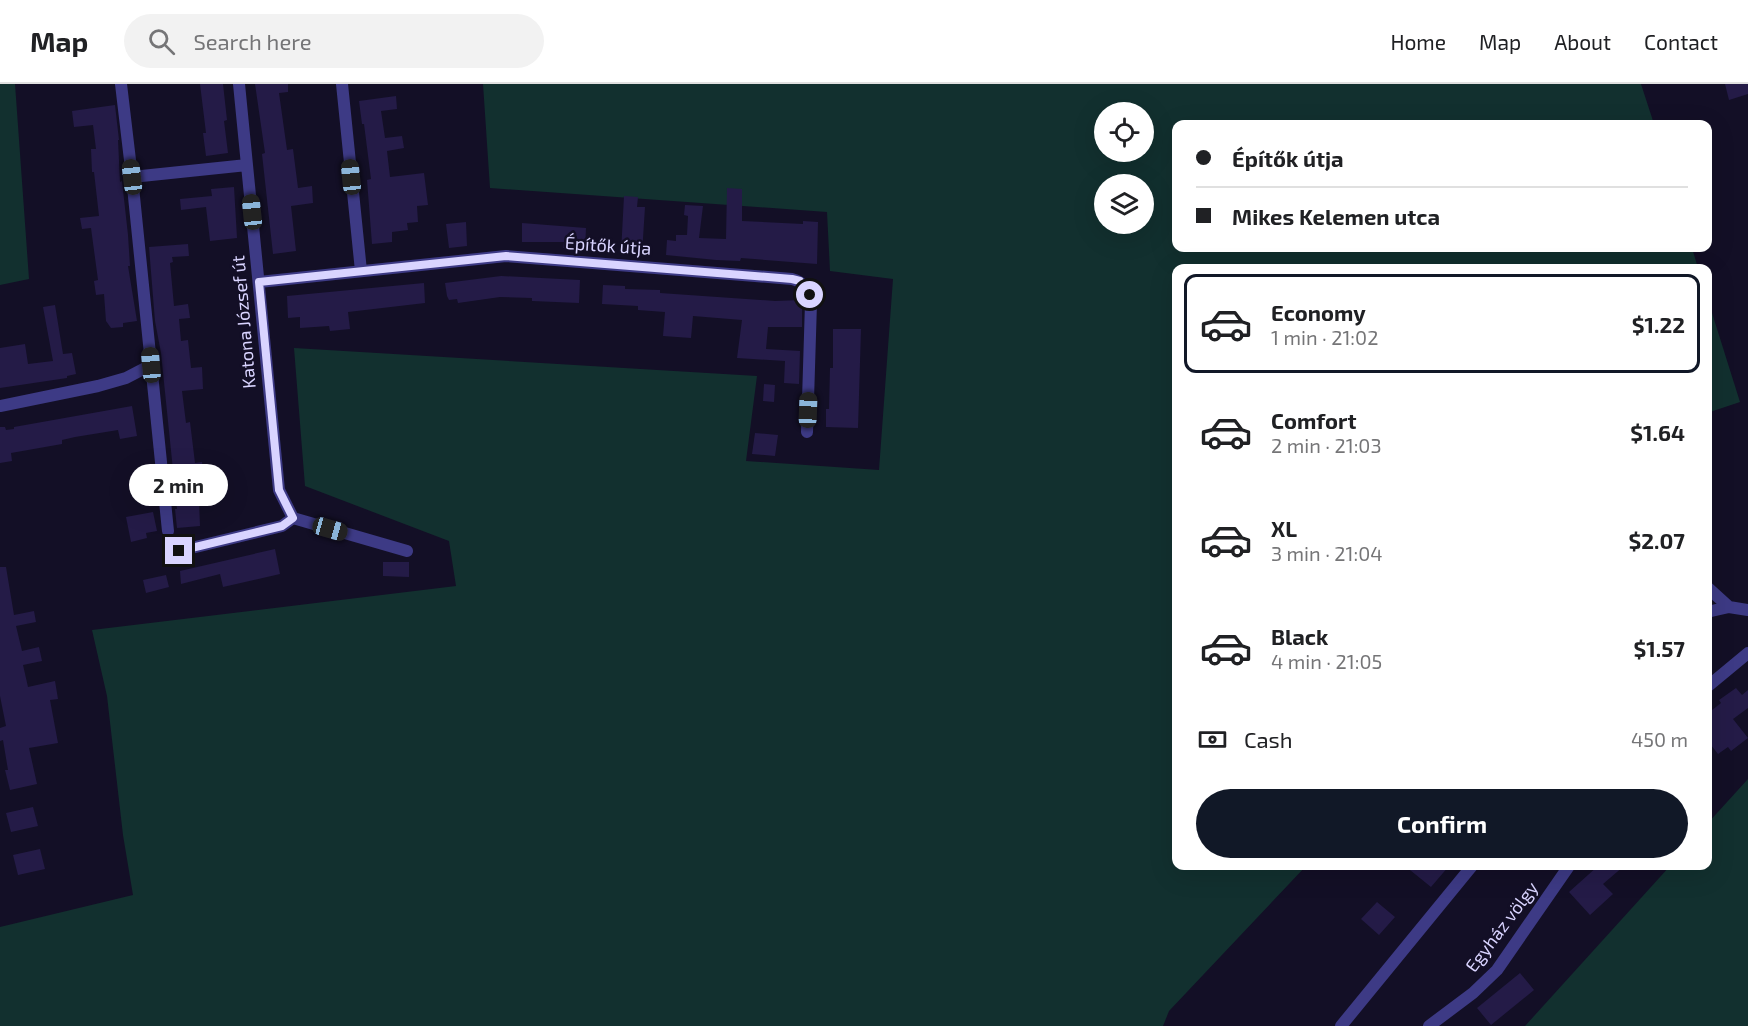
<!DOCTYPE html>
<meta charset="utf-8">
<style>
:root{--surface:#fff;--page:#f2f2f2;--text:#202124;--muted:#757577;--line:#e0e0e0;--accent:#111827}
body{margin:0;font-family:"Exo 2",sans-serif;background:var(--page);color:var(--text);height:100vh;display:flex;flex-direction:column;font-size:22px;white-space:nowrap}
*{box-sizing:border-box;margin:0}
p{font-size:20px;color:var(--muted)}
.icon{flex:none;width:33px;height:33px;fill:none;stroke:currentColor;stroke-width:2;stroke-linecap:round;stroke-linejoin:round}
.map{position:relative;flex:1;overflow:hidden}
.drawer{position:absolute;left:1172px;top:180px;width:540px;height:606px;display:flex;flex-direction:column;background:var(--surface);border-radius:12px;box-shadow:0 6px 24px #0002}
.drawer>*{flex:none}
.guide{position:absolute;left:1172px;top:36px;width:540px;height:132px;border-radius:12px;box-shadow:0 6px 24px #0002;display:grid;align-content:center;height:132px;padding:0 24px;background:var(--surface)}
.controls{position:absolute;left:1094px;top:18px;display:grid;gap:12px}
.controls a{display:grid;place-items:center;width:60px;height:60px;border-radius:50%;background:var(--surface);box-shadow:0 6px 24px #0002;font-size:30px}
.end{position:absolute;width:27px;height:27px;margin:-14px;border:8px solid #d9d4ff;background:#111;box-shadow:0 0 0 3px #111}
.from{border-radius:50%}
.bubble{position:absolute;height:42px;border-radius:21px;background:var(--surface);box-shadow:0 6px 24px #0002;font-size:20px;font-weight:700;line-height:42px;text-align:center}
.car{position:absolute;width:18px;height:36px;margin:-18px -9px;border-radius:8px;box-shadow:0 0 4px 2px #0007;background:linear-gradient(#222 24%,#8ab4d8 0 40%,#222 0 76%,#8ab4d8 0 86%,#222 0)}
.guide b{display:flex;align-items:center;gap:21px;height:57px;font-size:22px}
.guide b+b{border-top:2px solid var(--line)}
.guide i{width:15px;height:15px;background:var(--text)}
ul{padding:10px 0 0;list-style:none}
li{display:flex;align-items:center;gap:18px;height:99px;margin:0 12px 9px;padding:0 12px;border:3px solid transparent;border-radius:12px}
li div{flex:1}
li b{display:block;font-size:22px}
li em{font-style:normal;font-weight:700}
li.active{border-color:var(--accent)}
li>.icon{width:54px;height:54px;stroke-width:1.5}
.pay{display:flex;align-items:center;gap:15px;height:66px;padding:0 24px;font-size:22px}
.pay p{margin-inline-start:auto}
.cta{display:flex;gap:12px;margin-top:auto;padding:12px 24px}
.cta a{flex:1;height:69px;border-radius:36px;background:var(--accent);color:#fff;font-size:24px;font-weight:700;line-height:69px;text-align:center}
header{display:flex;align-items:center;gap:36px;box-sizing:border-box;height:84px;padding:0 30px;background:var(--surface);border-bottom:2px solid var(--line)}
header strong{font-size:28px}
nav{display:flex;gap:33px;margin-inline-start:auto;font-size:21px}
.search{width:420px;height:54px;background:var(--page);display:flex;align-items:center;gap:15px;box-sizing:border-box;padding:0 21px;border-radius:33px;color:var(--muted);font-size:22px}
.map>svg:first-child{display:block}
</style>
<header>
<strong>Map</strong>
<div class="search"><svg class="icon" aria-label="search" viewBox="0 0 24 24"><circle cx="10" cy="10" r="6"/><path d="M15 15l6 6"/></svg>Search here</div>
<nav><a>Home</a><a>Map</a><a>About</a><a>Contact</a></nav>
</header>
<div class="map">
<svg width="1748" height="942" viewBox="0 0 1748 942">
<rect width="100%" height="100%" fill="#130f26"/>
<path fill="#12302f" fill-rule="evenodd" d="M 0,0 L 15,0 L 29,195 L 0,201 Z
M 483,0 L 1641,0 L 1654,40 L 1176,40 L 1176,164 L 1692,164 L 1698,184 L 1176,184 L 1176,782 L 1306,782 L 1169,927 L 1163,942 L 0,942 L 0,843 L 133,811 L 123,751 L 107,612 L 92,546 L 456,502 L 449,457 L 305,402 L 294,264 L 757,292 L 746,377 L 879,386 L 893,195 L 830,187 L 827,128 L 490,104 ZM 1104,28 L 1143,28 L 1143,68 L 1104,68 ZM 1104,100 L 1143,100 L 1143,140 L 1104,140 Z
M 1707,213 L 1740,318 L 1707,329 Z
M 1748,695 L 1748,942 L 1525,942 L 1670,782 L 1707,782 L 1707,740 Z"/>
<path fill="#241b47" d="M 200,0 L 223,0 L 227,36 L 224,37 L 228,69 L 206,72 L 203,49 L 206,49 Z
M 255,0 L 288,0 L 288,8 L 279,9 L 287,66 L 293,65 L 298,104 L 312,102 L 313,119 L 291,122 L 296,167 L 273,170 L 262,70 L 265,69 Z
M 1725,0 L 1748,0 L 1748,10 L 1729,16 Z
M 396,12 L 397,25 L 381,27 L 385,54 L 402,52 L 404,64 L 387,67 L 390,93 L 424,89 L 428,121 L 417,122 L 418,138 L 407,139 L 408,146 L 392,148 L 392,158 L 372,160 L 367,96 L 371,95 L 364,40 L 362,40 L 359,17 Z
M 115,21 L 119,56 L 118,56 L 120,98 L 122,97 L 128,151 L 130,182 L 128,182 L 137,237 L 123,239 L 123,243 L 111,244 L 106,237 L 104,210 L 96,211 L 94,197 L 98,196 L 91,144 L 82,145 L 80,134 L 99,132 L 94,88 L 92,88 L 91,65 L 96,65 L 93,41 L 74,43 L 72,27 Z
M 234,103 L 237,154 L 210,157 L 206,123 L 181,126 L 180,115 L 212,112 L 211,105 Z
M 727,104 L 742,105 L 742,137 L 803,140 L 803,137 L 818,138 L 817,180 L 741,174 L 740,177 L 716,176 L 666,171 L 667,156 L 676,157 L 676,151 L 687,151 L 688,132 L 684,131 L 685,121 L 703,122 L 699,154 L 726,155 Z
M 624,112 L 638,113 L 637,123 L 645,123 L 642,170 L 621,169 Z
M 466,138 L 467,162 L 449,164 L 446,140 Z
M 522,139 L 586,144 L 585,165 L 563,164 L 564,158 L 522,158 Z
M 188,160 L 189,172 L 172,173 L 173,178 L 170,179 L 174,222 L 188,220 L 190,234 L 179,235 L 181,257 L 188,256 L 191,284 L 202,283 L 203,305 L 182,307 L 186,339 L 190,338 L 195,379 L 202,378 L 204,392 L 198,392 L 200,442 L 177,444 L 175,425 L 177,425 L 161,269 L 155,237 L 149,163 Z
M 501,192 L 580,196 L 579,219 L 532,217 L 532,214 L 500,213 L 458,219 L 457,215 L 449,216 L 447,212 L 445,199 Z
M 424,199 L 425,219 L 348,228 L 350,245 L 330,247 L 329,242 L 300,244 L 300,233 L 288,234 L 287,212 Z
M 603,201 L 625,202 L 625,205 L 660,206 L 660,209 L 775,217 L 802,216 L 802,243 L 768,243 L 766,265 L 800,267 L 799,300 L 784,299 L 785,277 L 737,274 L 742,236 L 693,232 L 691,254 L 663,252 L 665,228 L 638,226 L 638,222 L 602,220 Z
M 55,221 L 63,270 L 72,269 L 76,290 L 67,292 L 67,294 L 0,304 L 0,264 L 25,260 L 28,280 L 53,277 L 43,223 Z
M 833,245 L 861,245 L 858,344 L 826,343 L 826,325 L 829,325 L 830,284 L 833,284 Z
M 764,300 L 775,301 L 774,318 L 763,317 Z
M 132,322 L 137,352 L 120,355 L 118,346 L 75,353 L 62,356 L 62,360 L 11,369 L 12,377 L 0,379 L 0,343 L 5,343 L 6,346 L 14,345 L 14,343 Z
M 755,349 L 778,351 L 775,372 L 752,370 Z
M 153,428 L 157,447 L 146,449 L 147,454 L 131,458 L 126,433 Z
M 275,465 L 280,490 L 223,503 L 220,490 L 181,500 L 180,487 Z
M 383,478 L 409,478 L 409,493 L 383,492 Z
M 0,483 L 6,483 L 14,531 L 34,527 L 36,538 L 16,542 L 22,567 L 39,563 L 42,577 L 23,581 L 28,603 L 55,597 L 58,615 L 50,616 L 58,659 L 29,664 L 37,700 L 10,706 L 5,686 L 8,686 L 3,656 L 0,657 L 0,644 L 6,642 L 0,612 Z
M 166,491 L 169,503 L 146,509 L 143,496 Z
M 1736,604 L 1742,611 L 1748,606 L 1748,624 L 1733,635 L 1748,654 L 1731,667 L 1728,663 L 1718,670 L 1707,656 L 1707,630 L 1721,619 L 1719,616 Z
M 33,723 L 38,742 L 11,748 L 6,729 Z
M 40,765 L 45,785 L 18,791 L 13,771 Z
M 1405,782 L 1449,782 L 1431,803 Z
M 1598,782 L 1624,782 L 1603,800 L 1613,810 L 1590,831 L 1569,808 Z
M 1377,818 L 1395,833 L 1379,851 L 1361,835 Z
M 1520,889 L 1534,906 L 1491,941 L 1477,924 Z"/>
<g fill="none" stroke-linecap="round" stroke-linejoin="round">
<path stroke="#3d3a85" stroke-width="12" d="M 121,0 L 132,93 L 168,447
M 239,0 L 279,406 L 293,434
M 342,0 L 361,187
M 132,93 L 247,81
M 259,198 L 506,172 L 792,195 C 804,198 809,206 811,219 L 807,348
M 0,322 L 98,302 L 126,294 L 151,281
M 179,467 L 282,442 L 293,434 L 407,467
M 1707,503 L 1729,523
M 1707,528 L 1729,523 L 1748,526
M 1707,603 L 1748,569
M 1341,942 L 1472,782
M 1429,942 L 1473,909 L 1497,886 L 1569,782"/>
</g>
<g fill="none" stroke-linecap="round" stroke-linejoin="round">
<path stroke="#d9d4ff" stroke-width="8" d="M 179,467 L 282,442 L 293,434 L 279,406 L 259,198 L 506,172 L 792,195 L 800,197 L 810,211"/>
</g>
<g text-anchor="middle" stroke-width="5" stroke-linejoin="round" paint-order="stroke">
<g font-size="18" fill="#d9d4ff" stroke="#130f26">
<text transform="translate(608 162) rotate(4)" y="6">Építők útja</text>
<text transform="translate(244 238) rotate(-95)" y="6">Katona József út</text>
<text transform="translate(1502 843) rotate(-53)" y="6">Egyház völgy</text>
</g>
</g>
</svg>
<div class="controls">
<a><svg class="icon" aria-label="locate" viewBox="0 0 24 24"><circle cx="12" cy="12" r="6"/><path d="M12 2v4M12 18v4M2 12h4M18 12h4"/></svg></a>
<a><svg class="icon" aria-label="layers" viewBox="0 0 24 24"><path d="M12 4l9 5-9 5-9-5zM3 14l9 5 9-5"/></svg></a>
</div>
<i class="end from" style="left:810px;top:211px"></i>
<i class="end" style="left:179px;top:467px"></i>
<div class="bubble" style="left:129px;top:380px;width:99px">2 min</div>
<i class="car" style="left:132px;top:93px;rotate:353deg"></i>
<i class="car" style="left:351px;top:93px;rotate:354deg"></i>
<i class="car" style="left:252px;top:128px;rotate:354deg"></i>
<i class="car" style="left:151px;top:281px;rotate:355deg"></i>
<i class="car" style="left:808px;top:326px;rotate:2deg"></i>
<i class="car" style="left:330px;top:445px;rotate:106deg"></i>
<div class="guide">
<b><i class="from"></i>Építők útja</b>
<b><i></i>Mikes Kelemen utca</b>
</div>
<section class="drawer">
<ul>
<li class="active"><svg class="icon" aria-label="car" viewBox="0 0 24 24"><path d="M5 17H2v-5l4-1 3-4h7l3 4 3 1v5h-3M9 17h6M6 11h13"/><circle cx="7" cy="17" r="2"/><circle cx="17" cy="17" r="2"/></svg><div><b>Economy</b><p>1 min · 21:02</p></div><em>$1.22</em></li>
<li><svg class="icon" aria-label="car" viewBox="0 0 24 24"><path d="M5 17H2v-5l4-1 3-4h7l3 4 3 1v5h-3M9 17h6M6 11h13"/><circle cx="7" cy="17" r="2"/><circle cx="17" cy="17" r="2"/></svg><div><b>Comfort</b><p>2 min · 21:03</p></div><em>$1.64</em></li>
<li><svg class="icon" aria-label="car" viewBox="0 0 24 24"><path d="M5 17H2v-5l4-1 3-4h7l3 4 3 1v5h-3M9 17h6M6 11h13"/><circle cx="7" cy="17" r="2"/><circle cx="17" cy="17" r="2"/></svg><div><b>XL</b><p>3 min · 21:04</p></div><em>$2.07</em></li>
<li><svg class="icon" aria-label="car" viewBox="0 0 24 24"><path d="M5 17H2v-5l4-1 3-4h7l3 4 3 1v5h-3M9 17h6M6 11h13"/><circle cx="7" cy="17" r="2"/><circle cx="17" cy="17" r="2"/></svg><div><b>Black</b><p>4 min · 21:05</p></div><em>$1.57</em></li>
</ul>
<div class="pay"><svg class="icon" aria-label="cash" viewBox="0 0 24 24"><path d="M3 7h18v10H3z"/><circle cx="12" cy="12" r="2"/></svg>Cash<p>450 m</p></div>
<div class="cta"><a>Confirm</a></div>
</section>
</div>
